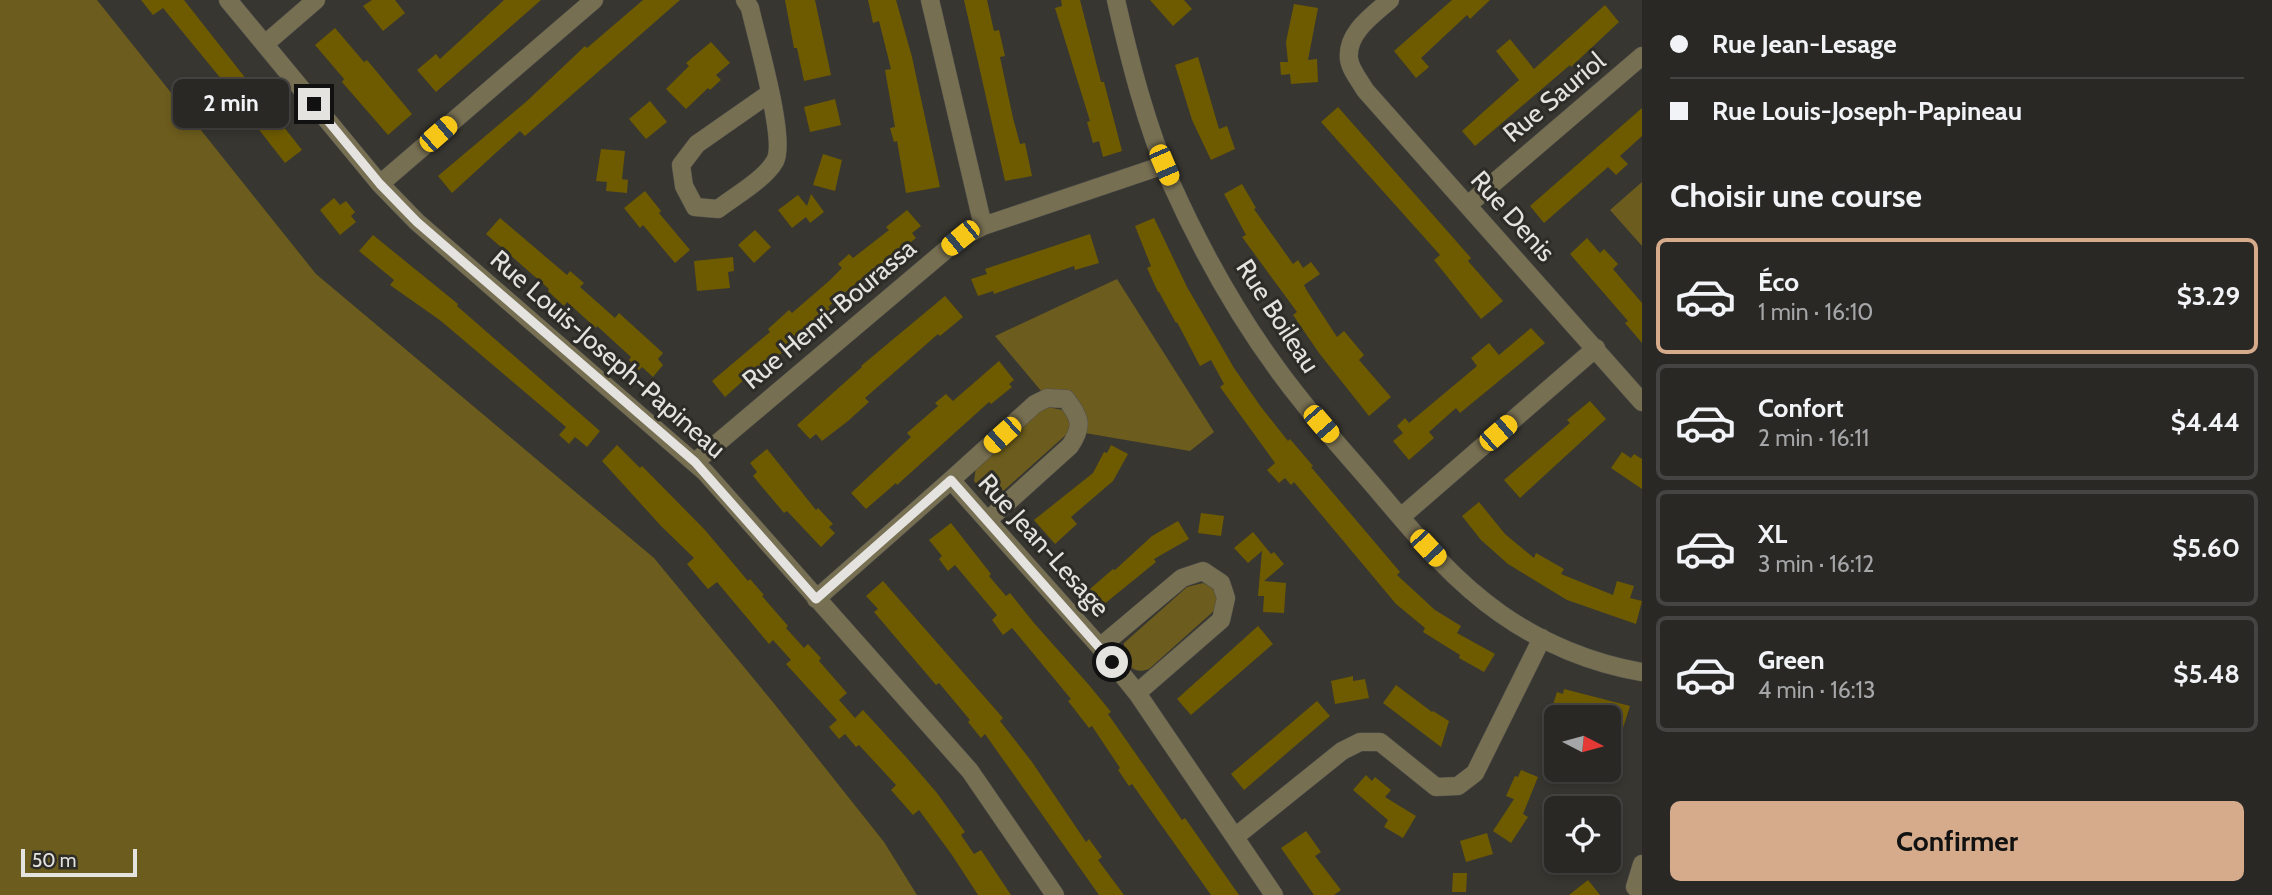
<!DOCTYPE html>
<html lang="fr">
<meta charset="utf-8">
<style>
:root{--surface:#292825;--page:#31302d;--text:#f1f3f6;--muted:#a5a6a7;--line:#454442;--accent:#d6ab8b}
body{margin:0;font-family:Cabin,sans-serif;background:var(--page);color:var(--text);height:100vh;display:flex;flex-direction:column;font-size:26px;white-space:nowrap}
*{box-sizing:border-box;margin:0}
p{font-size:23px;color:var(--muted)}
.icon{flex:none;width:38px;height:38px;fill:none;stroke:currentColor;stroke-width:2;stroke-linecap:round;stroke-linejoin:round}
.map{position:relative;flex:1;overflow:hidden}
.drawer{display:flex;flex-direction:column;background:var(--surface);width:630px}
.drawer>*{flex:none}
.banner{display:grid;align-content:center;height:154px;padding:0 28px;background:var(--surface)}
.needle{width:46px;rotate:96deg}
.buttons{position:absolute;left:1544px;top:705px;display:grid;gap:14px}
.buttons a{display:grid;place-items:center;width:77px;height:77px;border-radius:10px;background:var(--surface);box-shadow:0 4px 10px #0003,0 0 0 2px var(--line);font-size:35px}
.scale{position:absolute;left:21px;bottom:18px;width:116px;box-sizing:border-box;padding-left:7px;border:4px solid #e4e3e0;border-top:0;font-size:19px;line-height:24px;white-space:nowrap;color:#e4e3e0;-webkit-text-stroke:5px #2d2c27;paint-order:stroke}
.end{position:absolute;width:32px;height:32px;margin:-16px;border:9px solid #e4e3e0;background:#111;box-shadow:0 0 0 4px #111}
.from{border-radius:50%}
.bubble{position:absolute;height:49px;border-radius:10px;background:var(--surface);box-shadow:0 4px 10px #0003,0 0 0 2px var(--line);font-size:23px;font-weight:700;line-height:49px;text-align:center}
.car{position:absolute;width:21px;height:42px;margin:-21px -10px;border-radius:9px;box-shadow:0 0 5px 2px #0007;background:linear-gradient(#f5c518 24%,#345 0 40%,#f5c518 0 76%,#345 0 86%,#f5c518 0)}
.banner b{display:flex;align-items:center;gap:24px;height:66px;font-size:26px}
.banner b+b{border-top:2px solid var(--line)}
.banner i{width:18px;height:18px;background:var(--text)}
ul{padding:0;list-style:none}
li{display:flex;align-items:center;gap:21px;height:116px;margin:0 14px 10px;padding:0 14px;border:4px solid var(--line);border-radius:10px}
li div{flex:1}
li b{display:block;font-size:26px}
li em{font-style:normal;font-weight:700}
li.active{border-color:var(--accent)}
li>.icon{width:63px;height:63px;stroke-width:1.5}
h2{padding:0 28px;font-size:32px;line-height:84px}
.primary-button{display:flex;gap:14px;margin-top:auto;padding:14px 28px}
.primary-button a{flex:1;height:80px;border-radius:10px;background:var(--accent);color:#111;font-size:28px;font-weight:700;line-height:80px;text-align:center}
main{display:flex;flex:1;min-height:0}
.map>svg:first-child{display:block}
</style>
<main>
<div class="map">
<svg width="1642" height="895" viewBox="0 0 1642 895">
<rect width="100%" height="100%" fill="#373631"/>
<path fill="#6c5c1d" d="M 0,0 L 97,0 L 316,274 L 654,558 L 772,701 L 884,842 L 917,895 L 0,895 Z
M 1642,182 L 1642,246 L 1610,210 Z
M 1117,279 L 1214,432 L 1190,451 L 1079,432 L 1078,416 L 1047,398 L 995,336 Z
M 1047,407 L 1063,410 L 1071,420 L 1068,433 L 1001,493 C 987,498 983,491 974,481 L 976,467 L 1040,411 Z
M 1203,583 L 1211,587 L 1218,596 L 1216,609 L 1149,669 C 1135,674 1131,668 1122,657 L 1124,643 L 1187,587 Z"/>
<path fill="#6e5b00" d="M 141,0 L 184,0 L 302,150 L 285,163 L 243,109 L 245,108 L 163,8 L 153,15 Z
M 372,0 L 395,0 L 405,13 L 383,31 L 363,6 Z
M 504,0 L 541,0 L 436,92 L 417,70 L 436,54 L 440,59 Z
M 643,0 L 680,0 L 525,136 L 520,131 L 452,193 L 438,176 L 527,101 L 585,46 L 587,48 Z
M 785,0 L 815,0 L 831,75 L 804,81 L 797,48 L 794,48 Z
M 868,0 L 896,0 L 912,57 L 940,187 L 906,193 L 897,141 L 894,142 L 890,128 L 895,127 L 885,70 L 891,69 L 879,21 L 873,23 Z
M 964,0 L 987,0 L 994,31 L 999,30 L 1005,56 L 1000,57 L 1013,118 L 1020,144 L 1025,143 L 1032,176 L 1005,181 Z
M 1061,0 L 1080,0 L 1101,82 L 1104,82 L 1122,151 L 1103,157 L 1099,141 L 1093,143 L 1087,122 L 1090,121 L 1055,8 L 1062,6 Z
M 1150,0 L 1184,0 L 1192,9 L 1173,26 Z
M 1452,0 L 1490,0 L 1470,19 L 1467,15 L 1421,58 L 1429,67 L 1416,78 L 1394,51 Z
M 1294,4 L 1318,8 L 1308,60 L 1317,59 L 1318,82 L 1291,84 L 1290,74 L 1281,75 L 1280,62 L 1288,62 L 1286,42 Z
M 1605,5 L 1619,22 L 1571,67 L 1570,65 L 1475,146 L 1462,131 L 1519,80 L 1496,51 L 1510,39 L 1534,69 Z
M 335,28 L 364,62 L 367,60 L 412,114 L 388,135 L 342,82 L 344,79 L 315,45 Z
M 711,42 L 730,63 L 716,75 L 721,80 L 710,90 L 708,88 L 686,109 L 666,89 L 689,66 L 686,63 Z
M 1198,57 L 1219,129 L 1227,126 L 1235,149 L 1211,160 L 1192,120 L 1175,65 Z
M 835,99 L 841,125 L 810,132 L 804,107 Z
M 650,101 L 667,122 L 646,139 L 629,119 Z
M 1338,107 L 1471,258 L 1468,261 L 1503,301 L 1481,319 L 1434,260 L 1440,255 L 1321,122 Z
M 1642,108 L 1642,136 L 1620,156 L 1628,164 L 1616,175 L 1608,167 L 1544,223 L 1530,206 Z
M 601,149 L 625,151 L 622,179 L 628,180 L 627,193 L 606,191 L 607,182 L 596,181 Z
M 823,154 L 842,160 L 835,191 L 813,185 Z
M 1242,184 L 1256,208 L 1254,209 L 1293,264 L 1298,260 L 1303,268 L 1311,262 L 1320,274 L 1304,285 L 1307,291 L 1337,337 L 1344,331 L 1364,355 L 1359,360 L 1391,397 L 1369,416 L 1319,353 L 1293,315 L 1297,312 L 1242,237 L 1246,235 L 1224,194 Z
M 645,191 L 661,211 L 659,213 L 690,250 L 675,263 L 643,225 L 640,228 L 624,208 Z
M 811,194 L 824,212 L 810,223 L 806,217 L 792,228 L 778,210 L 798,195 L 807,206 Z
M 334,198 L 340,205 L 346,201 L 355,212 L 351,216 L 356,222 L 340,235 L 320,210 Z
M 907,210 L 921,226 L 912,233 L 916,238 L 873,272 L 872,270 L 828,307 L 832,311 L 755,375 L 753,372 L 725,397 L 712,381 L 770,332 L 768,329 L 789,310 L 792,313 L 829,281 L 842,268 L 838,264 L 849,254 L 853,258 L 889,230 L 886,227 Z
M 500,218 L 567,275 L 570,271 L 584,283 L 580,287 L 615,318 L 619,313 L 663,353 L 658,359 L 663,365 L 653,377 L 642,367 L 639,370 L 629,360 L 631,357 L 597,326 L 596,328 L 567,302 L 564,306 L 548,291 L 549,289 L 486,234 Z
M 1154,218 L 1187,287 L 1234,368 L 1261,407 L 1288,441 L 1290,439 L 1313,466 L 1311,467 L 1400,572 L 1397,575 L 1435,610 L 1461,626 L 1457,633 L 1495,654 L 1484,672 L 1459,658 L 1460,655 L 1423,632 L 1425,628 L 1396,604 L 1294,482 L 1291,485 L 1285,478 L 1279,483 L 1267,470 L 1275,463 L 1220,387 L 1224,384 L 1211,360 L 1200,366 L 1177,322 L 1176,323 L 1159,292 L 1158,292 L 1147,268 L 1151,266 L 1135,226 Z
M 755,230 L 771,247 L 754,263 L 738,245 Z
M 1090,234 L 1099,263 L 1075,270 L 1074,266 L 994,294 L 993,291 L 978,296 L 971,279 L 987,274 L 985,269 Z
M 373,235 L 458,304 L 457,306 L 600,431 L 587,447 L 575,437 L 569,444 L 559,435 L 566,427 L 441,321 L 390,285 L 394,280 L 359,251 Z
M 1587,238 L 1600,253 L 1604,249 L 1618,264 L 1613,269 L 1642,303 L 1642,343 L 1625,323 L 1628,321 L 1570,254 Z
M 733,257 L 734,271 L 728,272 L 730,288 L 697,291 L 694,261 Z
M 945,296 L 963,317 L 940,336 L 938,334 L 865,398 L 869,402 L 848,421 L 822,441 L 816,434 L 810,439 L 797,425 L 862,367 L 861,366 Z
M 1531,328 L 1545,343 L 1460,413 L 1456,408 L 1429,432 L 1434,438 L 1409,460 L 1393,441 L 1403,433 L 1397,426 L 1405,418 L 1409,423 L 1477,366 L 1471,358 L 1489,343 L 1499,355 Z
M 999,361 L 1014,380 L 1009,384 L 1012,387 L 991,404 L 989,402 L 897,485 L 896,483 L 866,509 L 851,493 L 911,437 L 907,433 L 938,406 L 935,403 L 946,394 L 953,401 Z
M 1590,401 L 1606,419 L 1520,498 L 1504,480 L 1570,423 L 1567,420 Z
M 617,445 L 640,468 L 642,466 L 705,530 L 748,581 L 750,579 L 764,595 L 762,596 L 788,626 L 786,628 L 804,648 L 808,644 L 821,658 L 819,661 L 847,693 L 839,700 L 855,718 L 863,710 L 906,757 L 937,793 L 965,832 L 961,835 L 974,854 L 981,850 L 1011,895 L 978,895 L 952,855 L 919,810 L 913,815 L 891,790 L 896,785 L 859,745 L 856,747 L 845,734 L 839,739 L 829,727 L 837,720 L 786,664 L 791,660 L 773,640 L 769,644 L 717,582 L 708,589 L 687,564 L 694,558 L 661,526 L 602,461 Z
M 1111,445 L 1128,454 L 1113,481 L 1071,517 L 1077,524 L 1055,544 L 1034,520 L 1093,473 L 1104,452 L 1107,453 Z
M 767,449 L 816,510 L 818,508 L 833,524 L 829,527 L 835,533 L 821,547 L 787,511 L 784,513 L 753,476 L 757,472 L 750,463 Z
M 1622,452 L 1631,458 L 1634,454 L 1642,459 L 1642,489 L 1611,468 Z
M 1479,502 L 1505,534 L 1534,558 L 1536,553 L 1564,569 L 1561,574 L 1613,595 L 1617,581 L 1634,586 L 1630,598 L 1642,601 L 1636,624 L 1567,600 L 1508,564 L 1481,540 L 1462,516 Z
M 1201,513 L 1224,516 L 1221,536 L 1198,533 Z
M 1178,521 L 1189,539 L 1154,559 L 1156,562 L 1103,605 L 1090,589 L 1113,569 L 1115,570 L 1152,536 Z
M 951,523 L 991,574 L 989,576 L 1006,596 L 1010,593 L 1034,623 L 1089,685 L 1111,712 L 1108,714 L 1182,820 L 1185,818 L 1239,895 L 1211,895 L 1132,784 L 1129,786 L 1118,770 L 1120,768 L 1092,726 L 1089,728 L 1068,701 L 1071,699 L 1012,628 L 1003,635 L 992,620 L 997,615 L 955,565 L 948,571 L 939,559 L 942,556 L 929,540 Z
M 1253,532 L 1271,554 L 1274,552 L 1284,564 L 1264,581 L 1286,583 L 1284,613 L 1263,612 L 1264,596 L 1258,596 L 1262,551 L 1248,563 L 1234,548 Z
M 883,581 L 1003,718 L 1000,721 L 1032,762 L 1086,842 L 1089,839 L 1102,857 L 1098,860 L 1124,895 L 1099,895 L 985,734 L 981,738 L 968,722 L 970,720 L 939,683 L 936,685 L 874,612 L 878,609 L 866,596 Z
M 1258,626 L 1273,644 L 1191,715 L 1177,699 Z
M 1353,676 L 1353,681 L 1365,679 L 1369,698 L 1335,704 L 1331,681 Z
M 1396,685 L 1432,712 L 1433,711 L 1449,721 L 1441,747 L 1383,703 Z
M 1564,689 L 1630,706 L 1623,728 L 1608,724 L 1608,718 L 1556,718 L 1557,713 L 1551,711 L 1557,692 L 1563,694 Z
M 1317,701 L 1330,716 L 1244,790 L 1231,774 Z
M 1521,770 L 1538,777 L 1523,814 L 1528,817 L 1511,843 L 1493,831 L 1514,799 L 1506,796 L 1515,776 L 1518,777 Z
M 1366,775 L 1372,781 L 1375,777 L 1391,790 L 1385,797 L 1416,816 L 1403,838 L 1384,827 L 1388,820 L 1353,790 Z
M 1306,831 L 1321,852 L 1315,856 L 1341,890 L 1334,895 L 1314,895 L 1281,848 Z
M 1487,833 L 1493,854 L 1466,862 L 1460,841 Z
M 1453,873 L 1467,873 L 1466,892 L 1452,892 Z
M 1588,880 L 1600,895 L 1569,895 Z"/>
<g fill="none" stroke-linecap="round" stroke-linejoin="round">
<defs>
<path id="minor" d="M 228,0 L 380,184 L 417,222 L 705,472 L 970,771 L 1055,895
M 745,0 L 750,8 C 756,36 787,140 775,161 C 765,179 735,196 718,209 L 695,207 L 684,186 L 681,165 L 697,144 L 770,93
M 930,0 L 983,226
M 1116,0 C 1130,62 1146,124 1171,183 C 1206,261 1251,339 1305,405 C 1327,433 1351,459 1374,486 C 1413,532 1451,579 1501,614 C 1542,643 1593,664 1642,672
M 1390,0 C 1373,15 1346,33 1349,59 C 1350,69 1360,81 1365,90 L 1642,402
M 265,44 L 316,0
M 380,184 L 594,0
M 1468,205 L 1642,56
M 695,462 L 960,238 L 983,226 L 1164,165
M 951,480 L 1035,404 L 1047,398 L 1066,399 C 1080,418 1084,425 1070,446 L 988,520
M 1401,517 L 1596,348
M 816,599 L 951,480 L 1100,647 L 1137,693 L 1274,895
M 1100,647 L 1182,578 L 1203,571 L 1221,583 L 1226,598 L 1221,620 L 1137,693
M 1235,837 L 1342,751 L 1360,742 L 1380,742 L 1436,787 L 1458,786 L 1475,773 L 1542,638
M 1642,864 L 1635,887 L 1642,894"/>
</defs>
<use href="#minor" stroke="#53524d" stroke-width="19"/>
<use href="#minor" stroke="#776f52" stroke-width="18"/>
</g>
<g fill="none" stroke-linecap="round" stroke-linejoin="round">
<path stroke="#e4e3e0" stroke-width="9" d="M 314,104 L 380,184 L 417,222 L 695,462 L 816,599 L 951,480 L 1112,662"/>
</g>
<g text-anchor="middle" stroke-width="6" stroke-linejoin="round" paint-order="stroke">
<g font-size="26" fill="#e4e3e0" stroke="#2d2c27">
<text transform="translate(1554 97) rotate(-40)" y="9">Rue Sauriol</text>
<text transform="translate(1513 216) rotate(48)" y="9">Rue Denis</text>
<text transform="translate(829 314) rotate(-40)" y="9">Rue Henri-Bourassa</text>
<text transform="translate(1278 316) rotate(57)" y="9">Rue Boileau</text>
<text transform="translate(608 354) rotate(41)" y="9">Rue Louis-Joseph-Papineau</text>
<text transform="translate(1044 545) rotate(48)" y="9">Rue Jean-Lesage</text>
</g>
</g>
</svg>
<div class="buttons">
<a><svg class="needle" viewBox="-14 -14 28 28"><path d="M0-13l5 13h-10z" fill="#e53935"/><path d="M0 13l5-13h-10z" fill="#a5a6a7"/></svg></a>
<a><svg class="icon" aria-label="locate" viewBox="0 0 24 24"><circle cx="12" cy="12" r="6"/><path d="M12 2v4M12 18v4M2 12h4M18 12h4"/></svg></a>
</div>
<div class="scale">50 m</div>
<i class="end from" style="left:1112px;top:662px"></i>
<i class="end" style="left:314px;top:104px"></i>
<div class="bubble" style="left:173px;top:79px;width:116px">2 min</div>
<i class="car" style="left:438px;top:134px;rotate:49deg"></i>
<i class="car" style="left:1164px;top:165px;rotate:157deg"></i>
<i class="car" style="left:960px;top:238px;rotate:231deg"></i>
<i class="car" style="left:1321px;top:424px;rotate:139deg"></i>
<i class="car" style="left:1498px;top:433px;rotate:49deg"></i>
<i class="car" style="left:1002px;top:435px;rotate:228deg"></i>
<i class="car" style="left:1428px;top:548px;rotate:137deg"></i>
</div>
<section class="drawer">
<div class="banner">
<b><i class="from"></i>Rue Jean-Lesage</b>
<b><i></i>Rue Louis-Joseph-Papineau</b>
</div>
<h2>Choisir une course</h2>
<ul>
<li class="active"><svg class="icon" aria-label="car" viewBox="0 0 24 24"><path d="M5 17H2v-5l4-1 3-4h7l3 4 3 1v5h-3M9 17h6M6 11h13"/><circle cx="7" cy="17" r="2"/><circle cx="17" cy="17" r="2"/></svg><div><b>Éco</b><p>1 min · 16:10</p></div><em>$3.29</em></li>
<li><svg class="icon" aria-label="car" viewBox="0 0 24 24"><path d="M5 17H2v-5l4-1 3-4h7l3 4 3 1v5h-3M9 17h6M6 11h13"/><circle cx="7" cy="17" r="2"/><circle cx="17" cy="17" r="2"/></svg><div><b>Confort</b><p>2 min · 16:11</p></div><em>$4.44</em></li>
<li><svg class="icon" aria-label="car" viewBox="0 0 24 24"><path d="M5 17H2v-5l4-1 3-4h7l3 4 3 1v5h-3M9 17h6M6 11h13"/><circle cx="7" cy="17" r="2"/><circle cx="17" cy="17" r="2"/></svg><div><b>XL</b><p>3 min · 16:12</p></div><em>$5.60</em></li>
<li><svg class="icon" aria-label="car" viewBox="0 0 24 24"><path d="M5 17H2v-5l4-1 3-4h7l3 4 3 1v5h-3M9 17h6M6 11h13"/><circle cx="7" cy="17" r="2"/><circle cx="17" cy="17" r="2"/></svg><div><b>Green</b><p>4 min · 16:13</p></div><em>$5.48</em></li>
</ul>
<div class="primary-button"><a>Confirmer</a></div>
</section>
</main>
